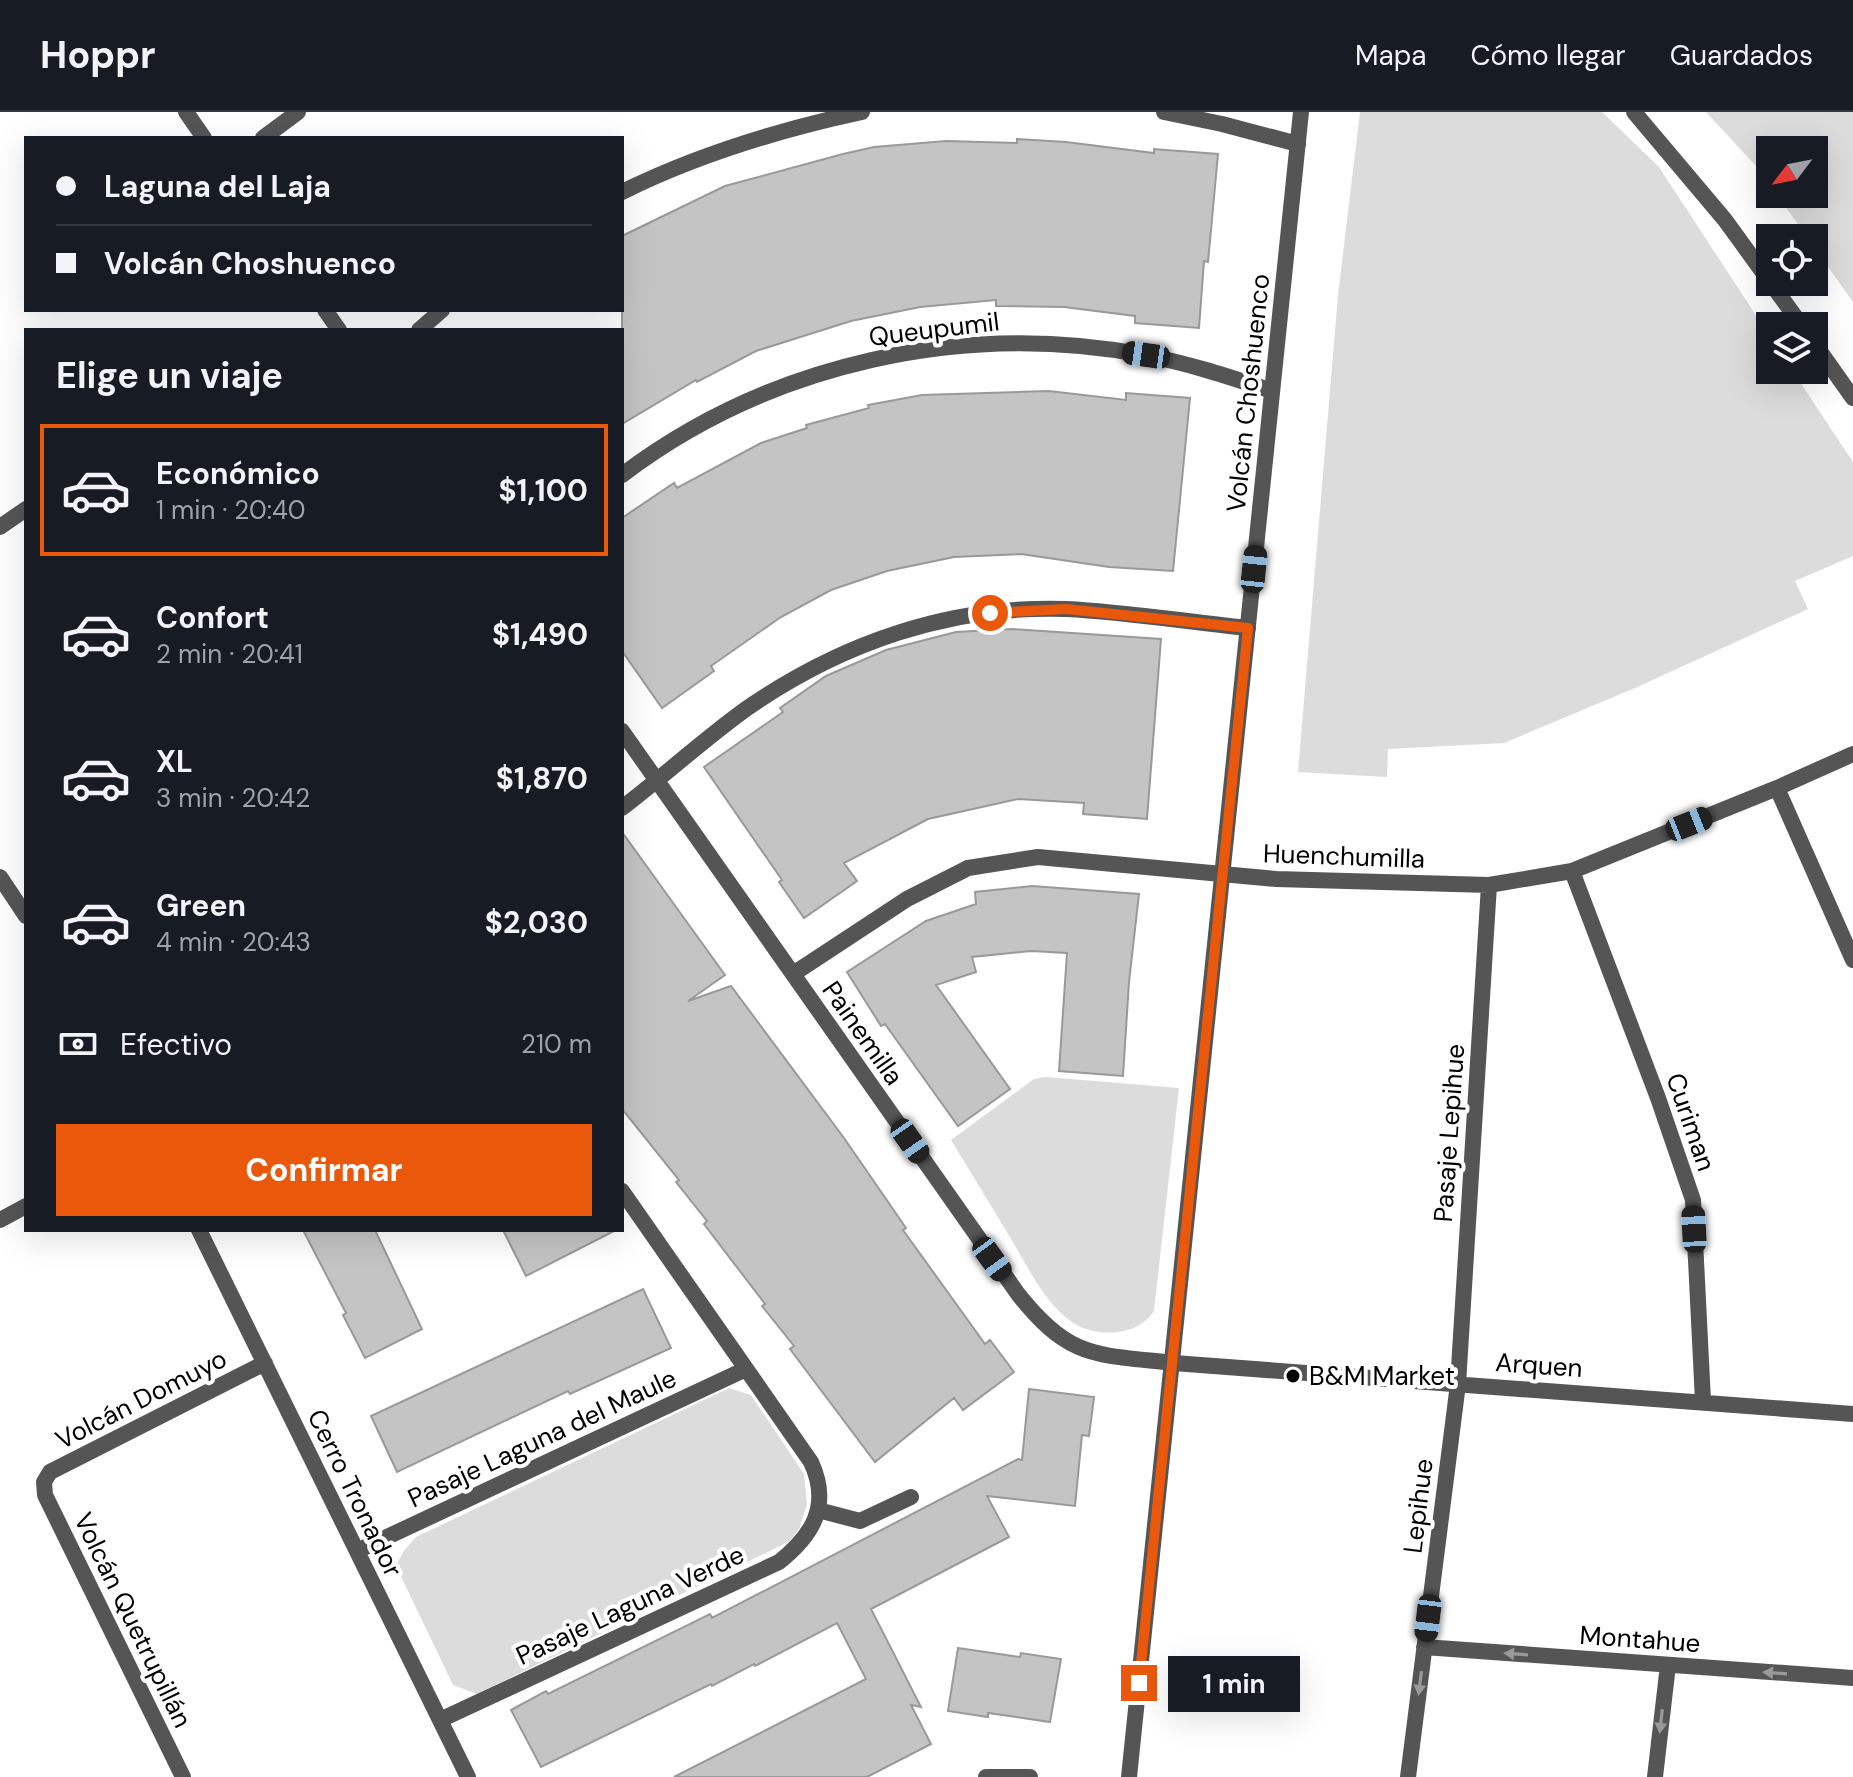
<!DOCTYPE html>
<html lang="es">
<meta charset="utf-8">
<style>
:root{--surface:#171b24;--page:#242831;--text:#f1f3f6;--muted:#9ea1a6;--line:#363941;--accent:#ea580c}
body{margin:0;font-family:"DM Sans",sans-serif;background:var(--page);color:var(--text);height:100vh;display:flex;flex-direction:column;font-size:30px;white-space:nowrap}
*{box-sizing:border-box;margin:0}
p{font-size:26px;color:var(--muted)}
.icon{flex:none;width:44px;height:44px;fill:none;stroke:currentColor;stroke-width:2;stroke-linecap:round;stroke-linejoin:round}
.map{position:relative;flex:1;overflow:hidden}
.side{position:absolute;left:24px;top:216px;width:600px;height:904px;display:flex;flex-direction:column;background:var(--surface);border-radius:0px;box-shadow:0 8px 32px #0002}
.side>*{flex:none}
.banner{position:absolute;left:24px;top:24px;width:600px;height:176px;border-radius:0px;box-shadow:0 8px 32px #0002;display:grid;align-content:center;height:176px;padding:0 32px;background:var(--surface)}
.needle{width:52px;rotate:238deg}
.buttons{position:absolute;left:1756px;top:24px;display:grid;gap:16px}
.buttons a{display:grid;place-items:center;width:72px;height:72px;border-radius:0px;background:var(--surface);box-shadow:0 8px 32px #0002;font-size:40px}
.end{position:absolute;width:36px;height:36px;margin:-18px;border:10px solid #ea580c;background:#fff;box-shadow:0 0 0 4px #fff}
.from{border-radius:50%}
.bubble{position:absolute;height:56px;border-radius:0px;background:var(--surface);box-shadow:0 8px 32px #0002;font-size:26px;font-weight:700;line-height:56px;text-align:center}
.car{position:absolute;width:24px;height:48px;margin:-24px -12px;border-radius:10px;box-shadow:0 0 6px 2px #0007;background:linear-gradient(#222 24%,#8ab4d8 0 40%,#222 0 76%,#8ab4d8 0 86%,#222 0)}
.banner b{display:flex;align-items:center;gap:28px;height:76px;font-size:30px}
.banner b+b{border-top:2px solid var(--line)}
.banner i{width:20px;height:20px;background:var(--text)}
ul{padding:0;list-style:none}
li{display:flex;align-items:center;gap:24px;height:132px;margin:0 16px 12px;padding:0 16px;border:4px solid transparent;border-radius:0px}
li div{flex:1}
li b{display:block;font-size:30px}
li em{font-style:normal;font-weight:700}
li.on{border-color:var(--accent)}
li>.icon{width:72px;height:72px;stroke-width:1.5}
h2{padding:0 32px;font-size:36px;line-height:96px}
.pay{display:flex;align-items:center;gap:20px;height:88px;padding:0 32px;font-size:30px}
.pay p{margin-inline-start:auto}
.primary-button{display:flex;gap:16px;margin-top:auto;padding:16px 32px}
.primary-button a{flex:1;height:92px;border-radius:0px;background:var(--accent);color:#fff;font-size:32px;font-weight:700;line-height:92px;text-align:center}
header{display:flex;align-items:center;gap:48px;box-sizing:border-box;height:112px;padding:0 40px;background:var(--surface);border-bottom:2px solid var(--line)}
header strong{font-size:38px}
nav{display:flex;gap:44px;margin-inline-start:auto;font-size:28px}
.map>svg:first-child{display:block}
</style>
<header>
<strong>Hoppr</strong>
<nav><a>Mapa</a><a>Cómo llegar</a><a>Guardados</a></nav>
</header>
<div class="map">
<svg width="1853" height="1665" viewBox="0 0 1853 1665">
<rect width="100%" height="100%" fill="#fff"/>
<path fill="#dcdcdc" d="M 1360,0 L 1602,0 L 1659,55 L 1770,225 L 1770,258 L 1792,258 L 1853,350 L 1853,444 L 1795,469 L 1808,497 L 1635,576 L 1504,631 L 1388,637 L 1387,665 L 1298,660 L 1338,183 Z
M 1706,0 L 1853,0 L 1853,190 L 1814,135 L 1814,126 L 1808,126 L 1776,82 L 1814,82 L 1814,38 L 1770,38 L 1770,73 L 1756,54 Z
M 1046,965 L 1179,976 L 1154,1199 C 1145,1212 1135,1217 1119,1220 C 1105,1222 1084,1219 1072,1210 C 1046,1192 1030,1159 1014,1132 C 993,1097 972,1062 951,1028 L 1034,967 Z
M 729,1276 L 751,1283 L 804,1362 L 807,1392 L 800,1415 L 790,1429 L 477,1582 L 453,1573 L 396,1454 L 403,1440 L 416,1425 Z"/>
<path fill="#c4c4c4" stroke="#999" stroke-width="2" d="M 1017,27 L 1066,30 L 1154,41 L 1154,37 L 1218,42 L 1208,150 L 1204,149 L 1199,216 L 1135,211 L 1135,204 L 1064,195 L 996,194 L 996,188 L 920,195 L 851,209 L 756,239 L 697,270 L 696,268 L 622,312 L 622,124 L 725,74 L 843,42 L 874,35 L 946,29 L 1017,31 Z
M 1049,279 L 1126,288 L 1126,281 L 1190,286 L 1173,459 L 1109,455 L 1021,442 L 954,445 L 887,459 L 831,478 L 781,505 L 711,554 L 714,559 L 662,596 L 622,539 L 622,406 L 674,371 L 677,376 L 761,331 L 807,316 L 806,313 L 869,296 L 868,293 L 922,283 Z
M 1012,517 L 1161,527 L 1147,707 L 1083,702 L 1084,691 L 1018,687 L 928,707 L 844,751 L 857,769 L 804,806 L 779,770 L 782,768 L 704,655 L 783,600 L 780,596 L 826,564 L 886,538 L 956,520 Z
M 622,720 L 725,863 L 688,889 L 731,874 L 844,1026 L 906,1116 L 903,1118 L 985,1232 L 990,1228 L 1014,1260 L 963,1298 L 954,1286 L 875,1350 L 790,1237 L 794,1234 L 762,1194 L 765,1192 L 704,1112 L 707,1109 L 676,1070 L 679,1068 L 622,997 Z
M 1032,774 L 1139,782 L 1129,870 L 1123,964 L 1059,959 L 1067,841 L 1031,839 L 972,845 L 976,860 L 936,873 L 1010,977 L 958,1014 L 885,912 L 881,914 L 847,860 L 926,809 L 976,792 L 975,780 Z
M 303,1118 L 375,1118 L 422,1217 L 365,1246 L 343,1203 L 346,1201 Z
M 503,1118 L 616,1118 L 526,1164 Z
M 643,1177 L 671,1236 L 570,1282 L 568,1279 L 397,1360 L 371,1304 Z
M 1029,1277 L 1094,1285 L 1089,1324 L 1082,1323 L 1075,1394 L 987,1384 L 1009,1425 L 871,1497 L 921,1595 L 911,1593 L 931,1632 L 867,1665 L 674,1665 L 866,1567 L 837,1511 L 755,1554 L 754,1552 L 712,1574 L 711,1572 L 541,1655 L 511,1598 L 546,1579 L 548,1582 L 710,1502 L 712,1506 L 1018,1347 L 1022,1348 Z
M 958,1536 L 1020,1545 L 1021,1541 L 1061,1547 L 1050,1610 L 988,1601 L 988,1605 L 948,1599 Z"/>
<g fill="none" stroke-linecap="round" stroke-linejoin="round">
<path stroke="#555" stroke-width="16" d="M 186,0 L 204,26
M 1164,0 L 1222,12 L 1298,32
M 1634,0 L 1725,108 L 1770,170
M 263,26 L 298,0
M 622,80 C 699,42 778,18 862,0
M 1770,170 L 1802,214
M 325,198 L 339,218
M 419,218 L 442,198
M 1814,231 L 1853,286
M 622,363 C 770,251 963,209 1144,243 C 1188,251 1230,265 1272,279
M 0,415 L 26,397
M 622,619 L 1018,1182 C 1070,1248 1096,1242 1174,1251 L 1853,1302
M 1777,676 L 1853,848
M 622,696 C 664,664 703,628 746,597 C 841,531 950,493 1066,497 C 1127,500 1188,510 1248,516
M 1572,759 L 1658,986 L 1693,1088 L 1703,1289
M 0,765 L 26,804
M 793,862 L 907,787 L 968,756 L 1038,745 L 1276,767 L 1489,773 L 1572,759 L 1777,676 L 1853,642
M 0,1108 L 26,1094
M 199,1118 L 468,1665
M 818,1398 L 860,1409 L 911,1385
M 357,1439 L 746,1257
M 1424,1535 L 1853,1566
M 440,1608 L 779,1450 C 813,1423 831,1393 811,1350 L 622,1079
M 183,1665 L 45,1383 L 44,1370 L 50,1360 L 265,1251
M 986,1665 L 1030,1665
M 1408,1665 L 1458,1272 L 1489,773
M 1655,1665 L 1668,1553"/>
<path stroke="#555" stroke-width="16" d="M 1129,1665 L 1301,0"/>
</g>
<defs><path id="oneway-solid" d="M-6-.8H1V-3.2L6.5 0L1 3.2V.8H-6Z" transform="scale(2)"/></defs>
<g fill="#999">
<use href="#oneway-solid" transform="translate(1516 1542) rotate(-176)"/>
<use href="#oneway-solid" transform="translate(1775 1561) rotate(-176)"/>
<use href="#oneway-solid" transform="translate(1420 1571) rotate(97)"/>
<use href="#oneway-solid" transform="translate(1661 1609) rotate(96)"/>
</g>
<g fill="none" stroke-linecap="round" stroke-linejoin="round">
<path stroke="#ea580c" stroke-width="10" d="M 990,501 L 1066,497 L 1248,516 L 1139,1571"/>
</g>
<circle fill="#000" stroke="#fff" stroke-width="3" cx="1293" cy="1264" r="8"/>
<g text-anchor="middle" stroke-width="8" stroke-linejoin="round" paint-order="stroke">
<g font-size="26" fill="#000" stroke="#fff">
<text transform="translate(934 217) rotate(-7)" y="9">Queupumil</text>
<text transform="translate(1248 281) rotate(-84)" y="9">Volcán Choshuenco</text>
<text transform="translate(1344 744) rotate(2)" y="9">Huenchumilla</text>
<text transform="translate(863 921) rotate(55)" y="9">Painemilla</text>
<text transform="translate(1691 1010) rotate(71)" y="9">Curiman</text>
<text transform="translate(1449 1021) rotate(-86)" y="9">Pasaje Lepihue</text>
<text transform="translate(1539 1253) rotate(4)" y="9">Arquen</text>
<text transform="translate(141 1287) rotate(-27)" y="9">Volcán Domuyo</text>
<text transform="translate(542 1326) rotate(-25)" y="9">Pasaje Laguna del Maule</text>
<text transform="translate(355 1381) rotate(64)" y="9">Cerro Tronador</text>
<text transform="translate(1418 1394) rotate(-83)" y="9">Lepihue</text>
<text transform="translate(630 1493) rotate(-25)" y="9">Pasaje Laguna Verde</text>
<text transform="translate(133 1508) rotate(64)" y="9">Volcán Quetrupillán</text>
<text transform="translate(1640 1527) rotate(4)" y="9">Montahue</text>
</g>
<g font-size="26" fill="#000" stroke="#fff" text-anchor="start">
<text x="1309" y="1273">B&amp;M Market</text>
</g>
</g>
</svg>
<div class="buttons">
<a><svg class="needle" viewBox="-14 -14 28 28"><path d="M0-13l5 13h-10z" fill="#e53935"/><path d="M0 13l5-13h-10z" fill="#9ea1a6"/></svg></a>
<a><svg class="icon" aria-label="locate" viewBox="0 0 24 24"><circle cx="12" cy="12" r="6"/><path d="M12 2v4M12 18v4M2 12h4M18 12h4"/></svg></a>
<a><svg class="icon" aria-label="layers" viewBox="0 0 24 24"><path d="M12 4l9 5-9 5-9-5zM3 14l9 5 9-5"/></svg></a>
</div>
<i class="end from" style="left:990px;top:501px"></i>
<i class="end" style="left:1139px;top:1571px"></i>
<div class="bubble" style="left:1168px;top:1544px;width:132px">1 min</div>
<i class="car" style="left:1146px;top:243px;rotate:278deg"></i>
<i class="car" style="left:1254px;top:457px;rotate:6deg"></i>
<i class="car" style="left:1689px;top:712px;rotate:68deg"></i>
<i class="car" style="left:910px;top:1029px;rotate:145deg"></i>
<i class="car" style="left:1694px;top:1117px;rotate:357deg"></i>
<i class="car" style="left:992px;top:1147px;rotate:144deg"></i>
<i class="car" style="left:1428px;top:1506px;rotate:187deg"></i>
<div class="banner">
<b><i class="from"></i>Laguna del Laja</b>
<b><i></i>Volcán Choshuenco</b>
</div>
<section class="side">
<h2>Elige un viaje</h2>
<ul>
<li class="on"><svg class="icon" aria-label="car" viewBox="0 0 24 24"><path d="M5 17H2v-5l4-1 3-4h7l3 4 3 1v5h-3M9 17h6M6 11h13"/><circle cx="7" cy="17" r="2"/><circle cx="17" cy="17" r="2"/></svg><div><b>Económico</b><p>1 min · 20:40</p></div><em>$1,100</em></li>
<li><svg class="icon" aria-label="car" viewBox="0 0 24 24"><path d="M5 17H2v-5l4-1 3-4h7l3 4 3 1v5h-3M9 17h6M6 11h13"/><circle cx="7" cy="17" r="2"/><circle cx="17" cy="17" r="2"/></svg><div><b>Confort</b><p>2 min · 20:41</p></div><em>$1,490</em></li>
<li><svg class="icon" aria-label="car" viewBox="0 0 24 24"><path d="M5 17H2v-5l4-1 3-4h7l3 4 3 1v5h-3M9 17h6M6 11h13"/><circle cx="7" cy="17" r="2"/><circle cx="17" cy="17" r="2"/></svg><div><b>XL</b><p>3 min · 20:42</p></div><em>$1,870</em></li>
<li><svg class="icon" aria-label="car" viewBox="0 0 24 24"><path d="M5 17H2v-5l4-1 3-4h7l3 4 3 1v5h-3M9 17h6M6 11h13"/><circle cx="7" cy="17" r="2"/><circle cx="17" cy="17" r="2"/></svg><div><b>Green</b><p>4 min · 20:43</p></div><em>$2,030</em></li>
</ul>
<div class="pay"><svg class="icon" aria-label="cash" viewBox="0 0 24 24"><path d="M3 7h18v10H3z"/><circle cx="12" cy="12" r="2"/></svg>Efectivo<p>210 m</p></div>
<div class="primary-button"><a>Confirmar</a></div>
</section>
</div>
